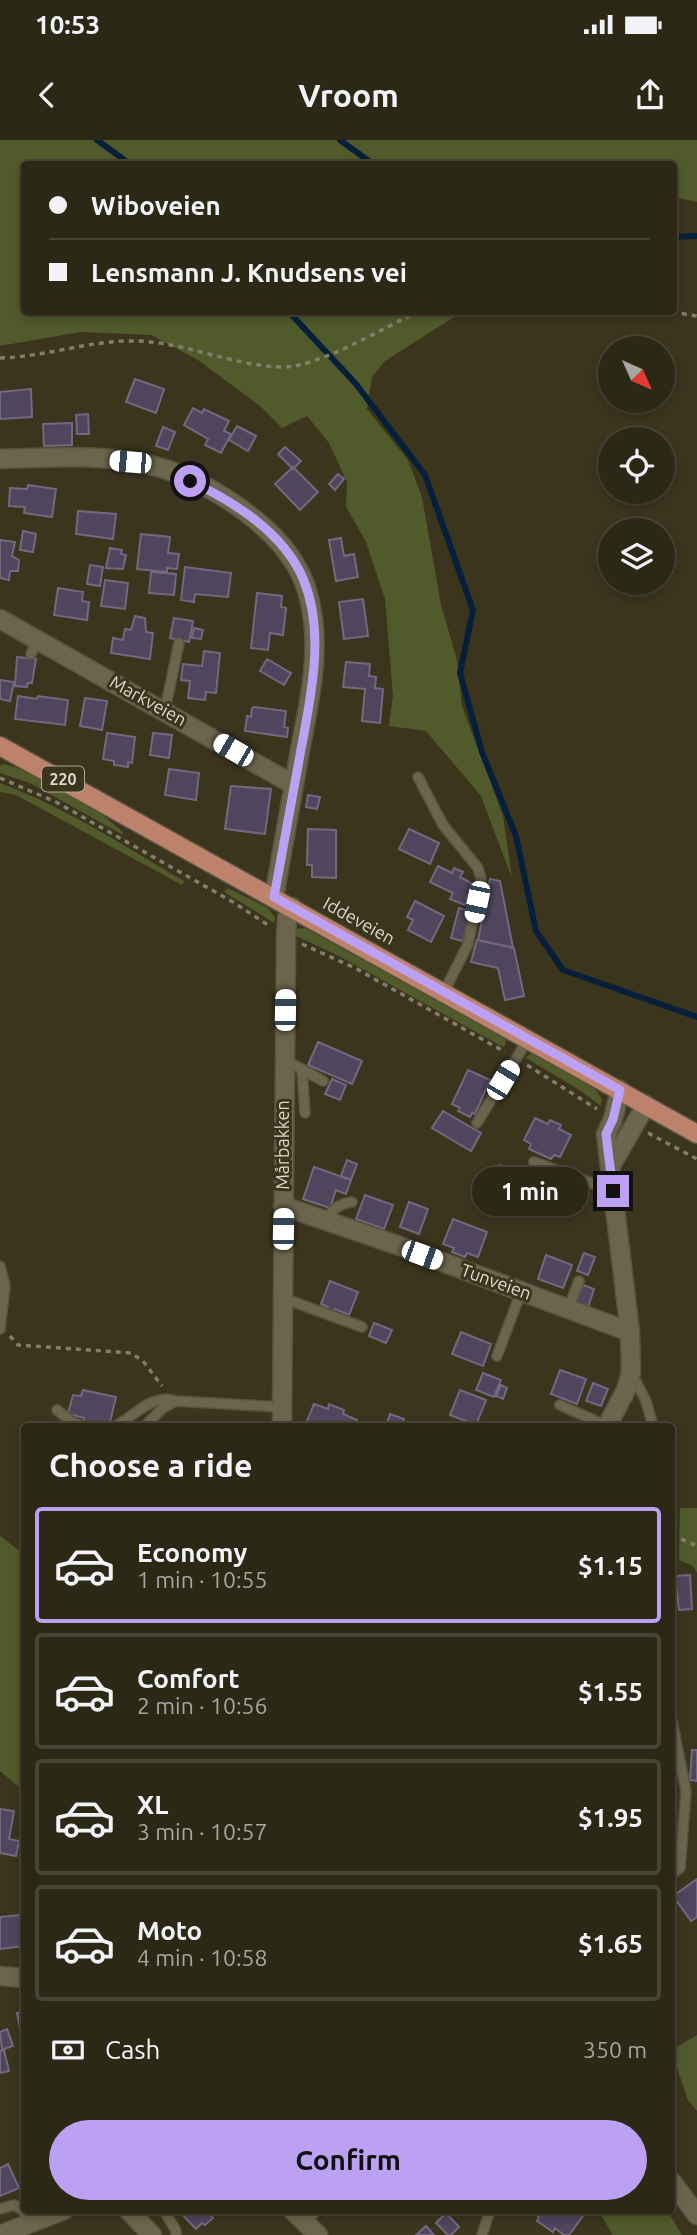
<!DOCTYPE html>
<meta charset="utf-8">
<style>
:root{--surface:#2c2816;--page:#383423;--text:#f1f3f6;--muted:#a6a6a1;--line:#484435;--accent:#bca0f2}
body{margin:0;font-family:Ubuntu,sans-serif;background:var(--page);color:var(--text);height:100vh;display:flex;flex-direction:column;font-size:26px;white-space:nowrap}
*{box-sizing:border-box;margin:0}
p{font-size:23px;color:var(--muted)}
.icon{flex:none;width:38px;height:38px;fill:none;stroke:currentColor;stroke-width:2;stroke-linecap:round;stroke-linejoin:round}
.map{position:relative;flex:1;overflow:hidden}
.side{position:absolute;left:21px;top:1283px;width:654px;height:791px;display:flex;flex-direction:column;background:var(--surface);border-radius:7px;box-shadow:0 4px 10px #0003,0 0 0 2px var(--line)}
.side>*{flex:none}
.guide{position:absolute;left:21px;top:21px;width:656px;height:154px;border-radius:7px;box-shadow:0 4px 10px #0003,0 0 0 2px var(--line);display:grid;align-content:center;height:154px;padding:0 28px;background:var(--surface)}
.needle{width:46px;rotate:135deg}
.controls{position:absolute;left:598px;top:196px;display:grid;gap:14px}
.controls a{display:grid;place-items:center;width:77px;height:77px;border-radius:50%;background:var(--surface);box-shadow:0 4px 10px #0003,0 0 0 2px var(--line);font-size:35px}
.end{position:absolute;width:32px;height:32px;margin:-16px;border:9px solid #bca0f2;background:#111;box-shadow:0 0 0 4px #111}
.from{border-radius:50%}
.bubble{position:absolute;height:49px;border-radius:24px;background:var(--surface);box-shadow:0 4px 10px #0003,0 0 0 2px var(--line);font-size:23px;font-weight:600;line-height:49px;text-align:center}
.car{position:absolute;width:21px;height:42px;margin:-21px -10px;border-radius:9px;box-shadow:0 0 5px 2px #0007;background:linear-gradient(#fff 24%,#345 0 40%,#fff 0 76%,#345 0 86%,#fff 0)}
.guide b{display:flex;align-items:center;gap:24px;height:66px;font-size:26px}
.guide b+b{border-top:2px solid var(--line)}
.guide i{width:18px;height:18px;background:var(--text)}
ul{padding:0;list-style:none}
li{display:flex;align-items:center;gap:21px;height:116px;margin:0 14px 10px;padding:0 14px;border:4px solid var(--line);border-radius:7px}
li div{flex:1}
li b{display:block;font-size:26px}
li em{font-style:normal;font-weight:600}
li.on{border-color:var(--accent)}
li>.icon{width:63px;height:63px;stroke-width:1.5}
h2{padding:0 28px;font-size:32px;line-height:84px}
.pay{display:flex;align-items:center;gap:18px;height:77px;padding:0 28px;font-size:26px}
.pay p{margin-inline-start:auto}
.primary-button{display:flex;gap:14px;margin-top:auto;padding:14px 28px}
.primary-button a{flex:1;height:80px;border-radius:42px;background:var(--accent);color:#111;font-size:28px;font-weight:600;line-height:80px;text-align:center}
.status{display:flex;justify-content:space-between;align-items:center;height:49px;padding:0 35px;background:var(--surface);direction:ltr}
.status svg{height:19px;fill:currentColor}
header{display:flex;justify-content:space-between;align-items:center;height:91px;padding:0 28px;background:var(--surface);font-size:32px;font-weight:600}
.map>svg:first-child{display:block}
</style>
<div class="status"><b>10:53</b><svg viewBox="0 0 49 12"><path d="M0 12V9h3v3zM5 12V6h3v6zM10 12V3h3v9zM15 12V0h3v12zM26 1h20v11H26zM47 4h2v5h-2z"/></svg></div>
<header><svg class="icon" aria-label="back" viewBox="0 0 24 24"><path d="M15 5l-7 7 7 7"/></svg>Vroom<svg class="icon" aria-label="share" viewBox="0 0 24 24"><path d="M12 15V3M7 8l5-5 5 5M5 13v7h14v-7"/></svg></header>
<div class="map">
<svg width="697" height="2095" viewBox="0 0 697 2095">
<rect width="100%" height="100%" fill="#3b351e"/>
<path fill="#515a2a" d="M 0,0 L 697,0 L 697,62 L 674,57 L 674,24 L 24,24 L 24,172 L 462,172 L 385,221 L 372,237 L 367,269 L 408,320 L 422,357 L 441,465 L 457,520 L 462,566 L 503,676 L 512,738 L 481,656 L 426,591 L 389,586 L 393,556 L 385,459 L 366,402 L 346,367 L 347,342 L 329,303 L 307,276 L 282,288 L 260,266 L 198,220 L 151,195 L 81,192 L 0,206 Z
M 4,624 L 18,628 L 99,672 L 123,692 L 123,695 L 30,643 L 0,633 L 0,625 Z
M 0,643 C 65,667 124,706 184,741 L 182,745 L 16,655 L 0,652 Z
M 228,748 L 268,768 L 275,777 L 274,783 L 224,752 Z
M 305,788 L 506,899 L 505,906 L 503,907 L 339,816 L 294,795 L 296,789 Z
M 532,912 L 595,949 L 602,959 L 601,966 L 578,949 L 526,918 Z
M 680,1368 L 697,1368 L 697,1433 L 693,1426 L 679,1420 Z
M 0,1396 L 24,1414 L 24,1651 L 0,1631 Z
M 697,1895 L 697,1971 L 688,1960 L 672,1914 L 672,1910 Z
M 598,2070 L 667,2070 L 682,2095 L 613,2095 Z"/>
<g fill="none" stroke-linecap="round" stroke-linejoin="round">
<path stroke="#06203b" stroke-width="6" d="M 97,0 L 130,24
M 340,0 L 373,24
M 674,97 L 697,96
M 289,172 L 356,244 L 425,335 L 473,470 L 460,533 L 482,612 L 516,696 L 536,791 L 563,830 L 697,877"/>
</g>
<path fill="#4e465c" stroke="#726981" stroke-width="2" d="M 135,239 L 164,249 L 156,273 L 126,262 Z
M 31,249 L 32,277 L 0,279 L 0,252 Z
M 193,268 L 202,273 L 204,269 L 229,281 L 224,291 L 231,294 L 221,313 L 205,305 L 208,299 L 184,285 Z
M 88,274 L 89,294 L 77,294 L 76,275 Z
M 72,283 L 72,305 L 44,306 L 43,284 Z
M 237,286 L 256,296 L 248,311 L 229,300 Z
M 163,287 L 175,292 L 168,310 L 156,306 Z
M 285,307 L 301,321 L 293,329 L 278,314 Z
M 293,327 L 318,352 L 300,370 L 275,344 Z
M 338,334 L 344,339 L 335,350 L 329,344 Z
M 28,345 L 56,349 L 52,377 L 24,373 L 25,367 L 9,366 L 10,348 L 27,349 Z
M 78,371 L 116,374 L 113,399 L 76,394 Z
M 23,391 L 36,394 L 33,412 L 20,410 Z
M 141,394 L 170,397 L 168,413 L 179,414 L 177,429 L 167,428 L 167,432 L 137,429 Z
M 341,398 L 344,416 L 354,414 L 358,437 L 336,441 L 329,400 Z
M 0,400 L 15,402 L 12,416 L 19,420 L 18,431 L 10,431 L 9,440 L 0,438 Z
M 110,408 L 122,410 L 121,414 L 126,415 L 123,429 L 106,428 Z
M 90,425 L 103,427 L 100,446 L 87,444 Z
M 185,427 L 231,433 L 228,457 L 195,454 L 194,462 L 181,460 Z
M 151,432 L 176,434 L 174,455 L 149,453 Z
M 105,440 L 128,443 L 125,469 L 101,466 Z
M 58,448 L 83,452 L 82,461 L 89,462 L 87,480 L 54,475 Z
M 257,453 L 282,456 L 281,467 L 286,468 L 283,495 L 270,493 L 268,510 L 251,508 Z
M 363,459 L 368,496 L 344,499 L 339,462 Z
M 135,476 L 145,478 L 146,492 L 153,493 L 150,519 L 111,513 L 113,498 L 123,500 L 125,489 L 131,490 Z
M 174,478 L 193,481 L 189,502 L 170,498 Z
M 194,488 L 203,490 L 201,499 L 192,498 Z
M 204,511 L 220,513 L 216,553 L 206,552 L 205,560 L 188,558 L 190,541 L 181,540 L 183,524 L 202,526 Z
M 17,517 L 36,519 L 32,543 L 28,543 L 27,547 L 15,546 Z
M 267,519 L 291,533 L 284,545 L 260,531 Z
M 346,522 L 370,524 L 369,536 L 376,537 L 375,548 L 383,549 L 380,583 L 362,581 L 365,549 L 343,547 Z
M 0,540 L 14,542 L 10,561 L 0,559 Z
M 18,556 L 37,559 L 38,556 L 68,560 L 65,585 L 15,579 Z
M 85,558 L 107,561 L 102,590 L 80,586 Z
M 254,567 L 286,571 L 284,587 L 288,588 L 287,597 L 245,591 L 247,576 L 251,577 L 252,568 Z
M 107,593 L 135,597 L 132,623 L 128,622 L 128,627 L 114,625 L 114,621 L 103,619 Z
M 153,593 L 172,595 L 169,618 L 150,615 Z
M 169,629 L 199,633 L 196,660 L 165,655 Z
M 231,646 L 271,649 L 265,694 L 225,689 Z
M 308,655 L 320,657 L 317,669 L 306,667 Z
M 308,689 L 336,690 L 336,738 L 312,737 L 312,725 L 307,725 Z
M 409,689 L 439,703 L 430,724 L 399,709 Z
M 438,726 L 452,733 L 454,728 L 463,732 L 460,737 L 475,745 L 466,758 L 468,759 L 465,765 L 450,759 L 453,753 L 430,742 Z
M 490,739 L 500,741 L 513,808 L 478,800 Z
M 415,761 L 444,776 L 431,802 L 408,790 L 413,780 L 407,777 Z
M 459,768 L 470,771 L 463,801 L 451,798 Z
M 477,800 L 514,808 L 524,856 L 505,860 L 498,828 L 471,822 Z
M 318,902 L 362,921 L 352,944 L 308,925 Z
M 468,930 L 490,940 L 475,974 L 472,973 L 470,977 L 458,971 L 460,968 L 452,964 Z
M 332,939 L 346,945 L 340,960 L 325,954 Z
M 443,971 L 481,993 L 471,1011 L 432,988 Z
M 535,978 L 548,984 L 550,980 L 561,985 L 559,989 L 571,995 L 560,1017 L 554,1015 L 551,1019 L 529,1009 L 531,1004 L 524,1000 Z
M 347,1020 L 357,1024 L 351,1040 L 341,1036 Z
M 500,1025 L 507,1028 L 503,1038 L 496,1035 Z
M 314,1027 L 351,1040 L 346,1054 L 336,1050 L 330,1068 L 303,1059 Z
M 365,1055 L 393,1065 L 384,1089 L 356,1079 Z
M 409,1062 L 428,1069 L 419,1094 L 400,1087 Z
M 453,1079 L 487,1092 L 478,1117 L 467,1113 L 465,1117 L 452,1112 L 454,1108 L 443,1104 Z
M 584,1113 L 595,1117 L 588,1135 L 577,1131 Z
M 546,1115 L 572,1125 L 563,1148 L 538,1139 Z
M 330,1141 L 358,1152 L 349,1175 L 335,1169 L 333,1173 L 327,1171 L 328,1167 L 321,1164 Z
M 583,1145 L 594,1149 L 588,1167 L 576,1162 Z
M 374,1183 L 392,1190 L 386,1203 L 369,1196 Z
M 461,1192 L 491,1204 L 483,1226 L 452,1214 Z
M 560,1230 L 586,1239 L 577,1264 L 551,1254 Z
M 483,1233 L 501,1240 L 494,1257 L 476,1250 Z
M 593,1243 L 608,1249 L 601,1266 L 586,1261 Z
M 501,1245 L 507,1248 L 503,1259 L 496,1256 Z
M 83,1250 L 116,1257 L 109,1286 L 83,1283 L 84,1278 L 68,1274 L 73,1255 L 81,1256 Z
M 460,1250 L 486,1260 L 476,1285 L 450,1275 Z
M 314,1264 L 328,1269 L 329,1264 L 344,1270 L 343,1274 L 357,1280 L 354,1286 L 305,1286 Z
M 390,1274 L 404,1279 L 401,1286 L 386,1286 Z
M 690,1435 L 692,1469 L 679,1470 L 675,1436 Z
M 692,1610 L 697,1610 L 697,1641 L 690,1640 Z
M 0,1669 L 14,1671 L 9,1699 L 19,1701 L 16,1716 L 0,1713 Z
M 697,1739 L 697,1777 L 691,1781 L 673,1756 Z
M 20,1775 L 24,1806 L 0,1809 L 0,1777 Z
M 24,1872 L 24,1892 L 21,1893 L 17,1873 Z
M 7,1889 L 13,1906 L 2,1910 L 0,1892 Z
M 4,1910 L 9,1931 L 0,1933 L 0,1911 Z
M 8,2024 L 19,2048 L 0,2056 L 0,2028 Z
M 178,2070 L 215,2070 L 210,2075 L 213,2078 L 205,2085 L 202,2083 L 196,2089 Z
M 534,2070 L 574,2070 L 583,2076 L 569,2095 L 564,2095 L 555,2088 L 553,2092 L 537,2081 L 539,2077 L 533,2072 Z
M 446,2073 L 459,2087 L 451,2095 L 448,2095 L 436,2083 Z
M 426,2086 L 434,2095 L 416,2095 Z"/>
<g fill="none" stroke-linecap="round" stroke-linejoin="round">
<defs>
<path id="service" d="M 31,514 L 37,499
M 165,570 L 179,503
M 418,637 L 443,685 L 478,728 L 481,739 L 468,804 L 444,852
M 285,920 L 323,941
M 302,929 L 305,973
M 477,983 L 528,899
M 534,1022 L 613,1051
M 326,1080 C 333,1069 338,1064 352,1062
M 0,1126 L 5,1146 L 0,1189
M 283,1158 L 362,1187
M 568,1169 L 579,1141
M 497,1216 L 521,1152
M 632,1234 L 646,1261 L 653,1286
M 560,1265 L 607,1286
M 57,1270 L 72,1282 L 82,1286
M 116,1286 C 135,1275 153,1253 176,1261
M 145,1286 L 163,1268 L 176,1261 L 280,1267
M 672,1581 L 686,1651 L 680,1728 L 672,1734
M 0,2069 L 14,2065 L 23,2070 L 29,2084
M 164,2070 L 176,2091 L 176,2095
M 305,2082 L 317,2070
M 482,2095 L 490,2070"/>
<path id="minor" d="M 0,319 C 47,317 108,314 154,326 C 202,338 270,381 295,424 C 307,443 312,467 314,489 C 317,528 308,568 301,605 C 292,656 283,707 274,757
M 0,479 L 294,645
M 620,950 L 613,979 L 606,994 L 610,1027 L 646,965
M 283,1066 L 397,1105 L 630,1192
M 282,1286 L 286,797 L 287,778 L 292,767
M 607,1286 L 626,1250 L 631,1232 L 630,1192 L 610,1027
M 0,1836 L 24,1838
M 672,2042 L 697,2075
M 128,2070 L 152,2095
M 292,2070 L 318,2095
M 0,2095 L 64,2070"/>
<path id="primary" d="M 0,606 L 697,994"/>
</defs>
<use href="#service" stroke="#56523d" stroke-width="12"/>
<use href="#minor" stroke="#56523d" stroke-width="21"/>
<use href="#primary" stroke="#56523d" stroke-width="21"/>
<path stroke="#837e6b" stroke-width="3.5" stroke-dasharray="5 5" stroke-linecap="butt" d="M 672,172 L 697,176
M 0,218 C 43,217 84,202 127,201 C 181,199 231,227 285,227 C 317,227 386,187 417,172
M 0,638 L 56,662 L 233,762 L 268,785
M 302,804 L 355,828 L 505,912
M 527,925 L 597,969
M 648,993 L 697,1019
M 10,1196 L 18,1205 L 131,1213 L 143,1221 L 162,1246
M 672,1395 L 697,1406"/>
<use href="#service" stroke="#6a654c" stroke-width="9"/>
<use href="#minor" stroke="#6a654c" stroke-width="18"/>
<use href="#primary" stroke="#bd826c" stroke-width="18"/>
</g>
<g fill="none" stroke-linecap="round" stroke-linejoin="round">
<path stroke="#bca0f2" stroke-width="9" d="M 190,341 C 235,362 285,393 304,441 C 327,498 308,568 298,626 C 290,669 282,713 274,757 L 620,950 L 613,979 L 606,994 L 613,1051"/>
</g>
<g text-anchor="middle" stroke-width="6" stroke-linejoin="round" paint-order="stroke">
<rect fill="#3b351e" stroke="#aca897" stroke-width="2" x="42" y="626.5" width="42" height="25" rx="5"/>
<g font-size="16" font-weight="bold" fill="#dcd9cb">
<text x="63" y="645">220</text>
</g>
<g font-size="18" fill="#dcd9cb" stroke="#3b351e">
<text transform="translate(148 561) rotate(29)" y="6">Markveien</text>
<text transform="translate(359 781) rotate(29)" y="6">Iddeveien</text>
<text transform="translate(283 1005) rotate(-90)" y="6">Mårbakken</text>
<text transform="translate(496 1142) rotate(20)" y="6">Tunveien</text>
</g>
</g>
</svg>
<div class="controls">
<a><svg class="needle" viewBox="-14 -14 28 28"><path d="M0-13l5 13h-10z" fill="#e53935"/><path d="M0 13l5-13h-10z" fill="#a6a6a1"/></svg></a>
<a><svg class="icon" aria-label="locate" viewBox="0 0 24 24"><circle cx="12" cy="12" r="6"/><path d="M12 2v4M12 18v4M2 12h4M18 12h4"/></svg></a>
<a><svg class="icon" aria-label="layers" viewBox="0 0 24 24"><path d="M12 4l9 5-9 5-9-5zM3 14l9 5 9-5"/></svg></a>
</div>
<i class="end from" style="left:190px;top:341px"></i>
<i class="end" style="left:613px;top:1051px"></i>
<div class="bubble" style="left:472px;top:1027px;width:116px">1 min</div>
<i class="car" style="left:130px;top:322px;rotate:275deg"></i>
<i class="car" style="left:233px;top:610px;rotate:300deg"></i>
<i class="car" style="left:477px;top:762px;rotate:192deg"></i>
<i class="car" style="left:285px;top:870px;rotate:1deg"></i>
<i class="car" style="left:503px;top:940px;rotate:31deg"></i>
<i class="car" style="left:283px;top:1089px;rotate:1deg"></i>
<i class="car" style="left:422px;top:1115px;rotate:110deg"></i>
<div class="guide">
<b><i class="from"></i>Wiboveien</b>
<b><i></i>Lensmann J. Knudsens vei</b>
</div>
<section class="side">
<h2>Choose a ride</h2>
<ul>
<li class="on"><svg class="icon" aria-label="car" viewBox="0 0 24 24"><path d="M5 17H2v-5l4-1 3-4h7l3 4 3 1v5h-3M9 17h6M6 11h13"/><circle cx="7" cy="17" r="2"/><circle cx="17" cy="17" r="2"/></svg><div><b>Economy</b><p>1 min · 10:55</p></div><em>$1.15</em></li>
<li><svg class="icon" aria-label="car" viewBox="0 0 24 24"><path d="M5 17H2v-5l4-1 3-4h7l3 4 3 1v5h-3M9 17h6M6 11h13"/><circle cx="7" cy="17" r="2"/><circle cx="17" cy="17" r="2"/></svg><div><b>Comfort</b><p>2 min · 10:56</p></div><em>$1.55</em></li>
<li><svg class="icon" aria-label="car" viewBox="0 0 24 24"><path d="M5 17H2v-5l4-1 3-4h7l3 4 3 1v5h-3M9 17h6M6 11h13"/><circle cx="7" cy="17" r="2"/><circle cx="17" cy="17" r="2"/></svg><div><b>XL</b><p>3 min · 10:57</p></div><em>$1.95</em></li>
<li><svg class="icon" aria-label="car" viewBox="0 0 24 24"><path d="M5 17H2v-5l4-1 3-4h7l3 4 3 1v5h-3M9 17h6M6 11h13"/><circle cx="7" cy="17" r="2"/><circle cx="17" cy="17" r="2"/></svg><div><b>Moto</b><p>4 min · 10:58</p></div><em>$1.65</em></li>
</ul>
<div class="pay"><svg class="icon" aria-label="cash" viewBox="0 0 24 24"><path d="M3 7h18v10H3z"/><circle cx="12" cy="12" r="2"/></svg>Cash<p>350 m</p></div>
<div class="primary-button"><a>Confirm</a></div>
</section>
</div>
